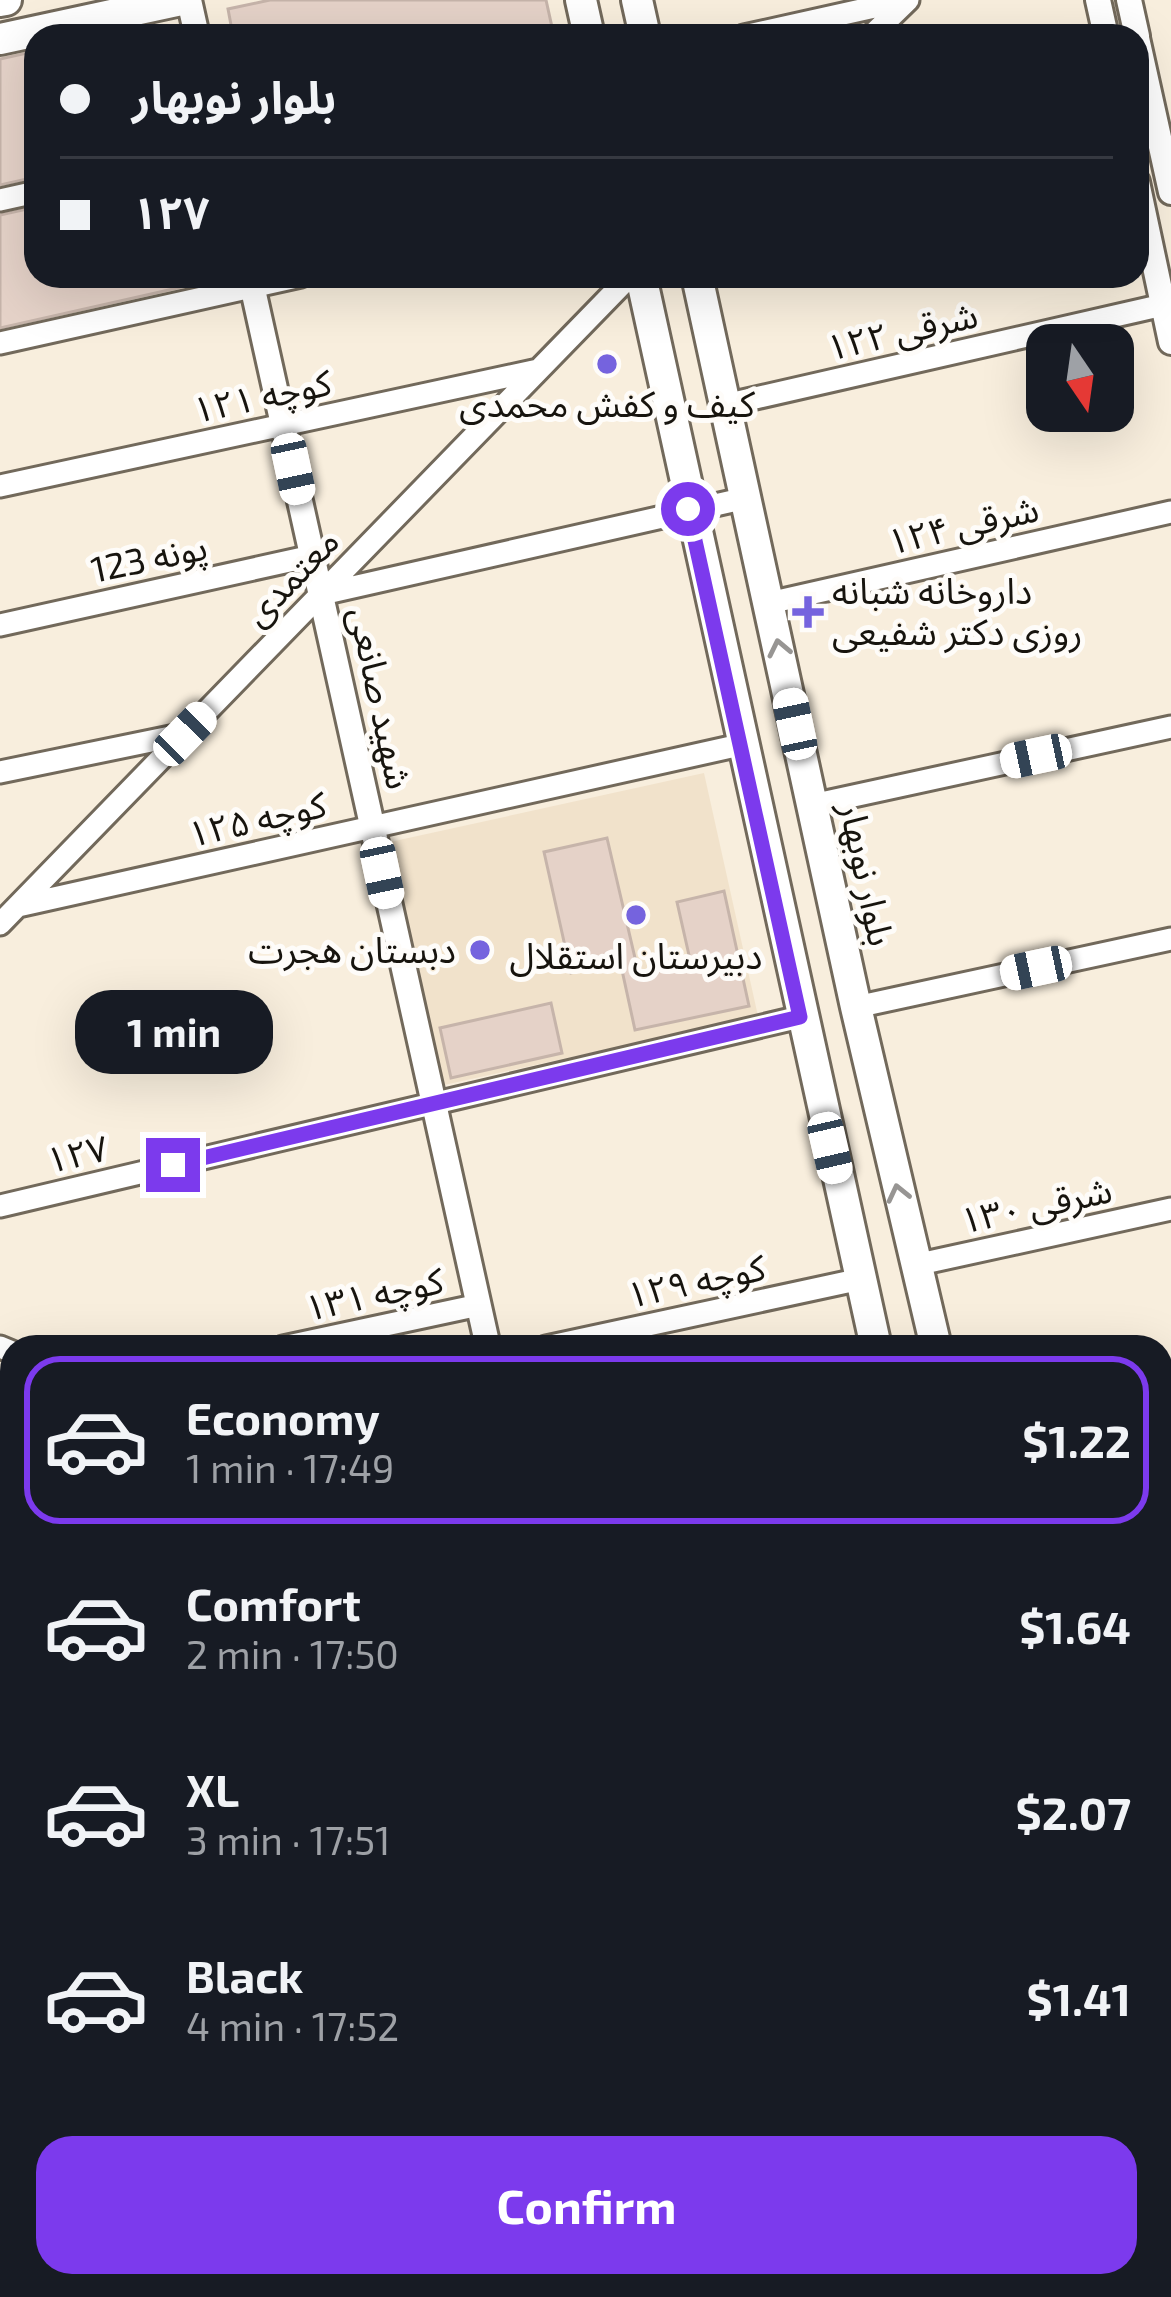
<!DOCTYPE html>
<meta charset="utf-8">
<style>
:root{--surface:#171b24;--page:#20242c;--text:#f1f3f6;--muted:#9ea1a6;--line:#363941;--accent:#7c3aed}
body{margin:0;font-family:"Exo 2","Noto Sans Arabic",sans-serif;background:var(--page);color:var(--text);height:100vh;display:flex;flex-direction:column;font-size:45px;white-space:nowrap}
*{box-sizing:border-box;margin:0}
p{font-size:39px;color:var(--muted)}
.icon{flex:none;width:66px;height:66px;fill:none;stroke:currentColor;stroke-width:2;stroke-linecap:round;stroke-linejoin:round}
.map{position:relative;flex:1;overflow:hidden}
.sheet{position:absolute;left:0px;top:1335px;width:1173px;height:963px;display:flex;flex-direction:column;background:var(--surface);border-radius:36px 36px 0 0;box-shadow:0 12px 48px #0002}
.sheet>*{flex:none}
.top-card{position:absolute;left:24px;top:24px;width:1125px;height:264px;border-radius:36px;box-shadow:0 12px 48px #0002;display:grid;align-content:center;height:264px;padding:0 36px;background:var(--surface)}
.needle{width:78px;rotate:167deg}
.tools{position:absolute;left:1026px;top:324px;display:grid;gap:24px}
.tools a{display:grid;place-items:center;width:108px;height:108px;border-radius:24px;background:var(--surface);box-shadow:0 12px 48px #0002;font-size:60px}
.end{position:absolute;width:54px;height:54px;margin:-27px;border:15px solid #7c3aed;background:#fff;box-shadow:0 0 0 6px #fff}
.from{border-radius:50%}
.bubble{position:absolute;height:84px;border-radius:36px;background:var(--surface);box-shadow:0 12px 48px #0002;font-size:39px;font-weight:700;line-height:84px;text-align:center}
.car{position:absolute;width:36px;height:72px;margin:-36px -18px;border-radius:15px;box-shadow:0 0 9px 3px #0007;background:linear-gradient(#fff 24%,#345 0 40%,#fff 0 76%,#345 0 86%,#fff 0)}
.top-card b{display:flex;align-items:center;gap:42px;height:114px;font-size:45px}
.top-card b+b{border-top:3px solid var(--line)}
.top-card i{width:30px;height:30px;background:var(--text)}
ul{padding:21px 0 0;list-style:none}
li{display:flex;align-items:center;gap:36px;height:168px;margin:0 24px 18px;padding:0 12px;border:6px solid transparent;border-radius:36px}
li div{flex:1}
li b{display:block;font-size:45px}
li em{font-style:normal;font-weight:700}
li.current{border-color:var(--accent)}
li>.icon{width:108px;height:108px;stroke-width:1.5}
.button{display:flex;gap:24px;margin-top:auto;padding:24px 36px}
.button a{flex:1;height:138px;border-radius:36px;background:var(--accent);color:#fff;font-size:48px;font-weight:700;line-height:138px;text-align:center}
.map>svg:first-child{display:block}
</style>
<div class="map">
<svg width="1171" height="2297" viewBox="0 0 1171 2297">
<rect width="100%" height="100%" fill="#f8eedd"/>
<path fill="#f1e2cb" d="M 704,773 L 758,1016 L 444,1085 L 390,842 Z"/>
<path fill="#e5d2c8" stroke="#c6b4aa" stroke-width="3" d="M 270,0 L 546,0 L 554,36 L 233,36 L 228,9 Z
M 36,51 L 36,177 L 0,185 L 0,59 Z
M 36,207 L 36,276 L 222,278 L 0,328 L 0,215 Z
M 607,838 L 639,975 L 691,964 L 677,902 L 724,891 L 749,1006 L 635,1030 L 620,961 L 571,973 L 544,852 Z
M 551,1003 L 562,1053 L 451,1078 L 440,1028 Z"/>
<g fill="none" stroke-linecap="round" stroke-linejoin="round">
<defs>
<path id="minor" d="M 744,36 L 906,0
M 871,36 L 908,0
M 0,200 L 36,192
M 0,343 L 301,276
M 725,405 L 1163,305
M 0,486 L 538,370
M 322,594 L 746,498
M 769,603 L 1171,512
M 0,625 L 312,556
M 0,772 L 185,734
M 812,805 L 1171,727
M 18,906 L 740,745
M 0,924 L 630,276
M 856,1007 L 1171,939
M 0,1206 L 800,1017
M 915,1265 L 1171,1209
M 0,1347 L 12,1352
M 283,1347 L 479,1305
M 546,1347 L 861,1279
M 1161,1385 L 1171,1431
M 0,1537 L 12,1534
M 0,1638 L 1,1636
M 1161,1794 L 1171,1792
M 0,1918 L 12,1916
M 1161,2058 L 1171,2056
M 0,2071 L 12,2069
M 0,2219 L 12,2216
M 306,2297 L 356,2286
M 1162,2297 L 1171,2295"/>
<path id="tertiary" d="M 189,0 L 197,36
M 1098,0 L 1106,36
M 1129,0 L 1137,36
M 1137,38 L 1171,192
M 1137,182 L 1171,342
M 250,276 L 488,1347
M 1161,1498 L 1171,1495
M 0,1756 L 12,1753
M 686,2286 L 689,2297"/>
<path id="secondary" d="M 581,0 L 589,36
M 637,0 L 645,36
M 0,1 L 6,0
M 0,39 L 181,0
M 641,276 L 876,1347
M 697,276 L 856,1007 L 936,1347
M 1081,2286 L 1084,2297
M 1136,2286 L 1138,2297"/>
</defs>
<use href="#minor" stroke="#72695b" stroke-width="27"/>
<use href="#tertiary" stroke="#72695b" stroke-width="30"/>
<use href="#secondary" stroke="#72695b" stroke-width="36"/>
<use href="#minor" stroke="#fff" stroke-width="21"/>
<use href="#tertiary" stroke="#fff" stroke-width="24"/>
<use href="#secondary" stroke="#fff" stroke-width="30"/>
</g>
<defs><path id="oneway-chevron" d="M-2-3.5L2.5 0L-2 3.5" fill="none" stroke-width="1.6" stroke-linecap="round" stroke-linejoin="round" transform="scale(3)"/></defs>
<g stroke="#979593">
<use href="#oneway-chevron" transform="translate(779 648) rotate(-102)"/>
<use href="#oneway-chevron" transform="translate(898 1193) rotate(-103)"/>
</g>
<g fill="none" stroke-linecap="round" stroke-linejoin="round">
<path stroke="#7c3aed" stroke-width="15" d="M 173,1165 L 800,1017 L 688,509"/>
</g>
<g fill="#7563de" stroke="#fefcf9" stroke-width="4.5">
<circle cx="607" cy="364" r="12"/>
<path d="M802 594h12v12h12v12h-12v12h-12v-12h-12v-12h12z"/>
<circle cx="636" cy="915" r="12"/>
<circle cx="480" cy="950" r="12"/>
</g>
<g text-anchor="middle" stroke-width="10" stroke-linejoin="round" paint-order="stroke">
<g font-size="36" fill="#17140e" stroke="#fefcf9">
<text transform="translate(902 331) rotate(-13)" y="13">۱۲۲ شرقی</text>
<text transform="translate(262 396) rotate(-12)" y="13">کوچه ۱۲۱</text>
<text transform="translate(963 525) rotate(-13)" y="13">۱۲۴ شرقی</text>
<text transform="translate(149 558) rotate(-12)" y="13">123 پونه</text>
<text transform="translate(291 577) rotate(-46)" y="13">معتمدی</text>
<text transform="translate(381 698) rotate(78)" y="13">شهید صانعی</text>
<text transform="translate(257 819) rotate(-13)" y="13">کوچه ۱۲۵</text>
<text transform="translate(867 874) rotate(78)" y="13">بلوار نوبهار</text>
<text transform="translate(77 1154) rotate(-13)" y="13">۱۲۷</text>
<text transform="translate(1036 1205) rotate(-12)" y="13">۱۳۰ شرقی</text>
<text transform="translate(696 1281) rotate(-12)" y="13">کوچه ۱۲۹</text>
<text transform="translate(374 1294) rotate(-12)" y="13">کوچه ۱۳۱</text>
</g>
<g font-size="36" fill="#17140e" stroke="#fefcf9">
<text x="607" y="417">کیف و کفش محمدی</text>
<text x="832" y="604" text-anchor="start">داروخانه شبانه<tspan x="832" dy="41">روزی دکتر شفیعی</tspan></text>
<text x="456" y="963" text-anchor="end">دبستان هجرت</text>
<text x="636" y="969">دبیرستان استقلال</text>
</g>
</g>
</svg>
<div class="tools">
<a><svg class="needle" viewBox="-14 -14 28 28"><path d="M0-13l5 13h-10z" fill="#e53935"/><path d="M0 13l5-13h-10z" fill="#9ea1a6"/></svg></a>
</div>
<i class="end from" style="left:688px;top:509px"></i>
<i class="end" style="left:173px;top:1165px"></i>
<div class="bubble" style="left:75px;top:990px;width:198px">1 min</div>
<i class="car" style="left:293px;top:469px;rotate:168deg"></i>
<i class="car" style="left:795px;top:724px;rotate:348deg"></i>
<i class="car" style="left:185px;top:734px;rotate:44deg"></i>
<i class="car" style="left:1036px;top:756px;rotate:258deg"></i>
<i class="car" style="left:382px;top:873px;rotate:168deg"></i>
<i class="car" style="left:1036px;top:968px;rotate:258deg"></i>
<i class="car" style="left:830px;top:1148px;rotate:167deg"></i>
<div class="top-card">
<b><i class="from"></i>بلوار نوبهار</b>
<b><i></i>۱۲۷</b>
</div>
<section class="sheet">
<ul>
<li class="current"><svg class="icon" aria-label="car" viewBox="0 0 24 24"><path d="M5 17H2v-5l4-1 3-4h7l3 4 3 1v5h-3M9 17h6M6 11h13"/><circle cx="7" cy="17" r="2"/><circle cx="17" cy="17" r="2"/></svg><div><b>Economy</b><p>1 min · 17:49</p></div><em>$1.22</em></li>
<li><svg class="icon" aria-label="car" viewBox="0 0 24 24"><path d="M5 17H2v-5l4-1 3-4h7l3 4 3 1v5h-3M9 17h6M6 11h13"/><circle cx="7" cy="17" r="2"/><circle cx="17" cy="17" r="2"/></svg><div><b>Comfort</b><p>2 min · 17:50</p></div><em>$1.64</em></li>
<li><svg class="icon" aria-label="car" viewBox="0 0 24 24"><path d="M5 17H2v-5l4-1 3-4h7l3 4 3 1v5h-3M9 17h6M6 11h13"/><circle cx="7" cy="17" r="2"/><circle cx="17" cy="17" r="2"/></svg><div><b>XL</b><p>3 min · 17:51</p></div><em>$2.07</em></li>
<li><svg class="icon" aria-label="car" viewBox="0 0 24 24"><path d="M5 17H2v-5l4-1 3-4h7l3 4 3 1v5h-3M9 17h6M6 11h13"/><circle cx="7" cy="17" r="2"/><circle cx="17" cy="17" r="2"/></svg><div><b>Black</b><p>4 min · 17:52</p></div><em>$1.41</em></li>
</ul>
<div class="button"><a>Confirm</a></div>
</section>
</div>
